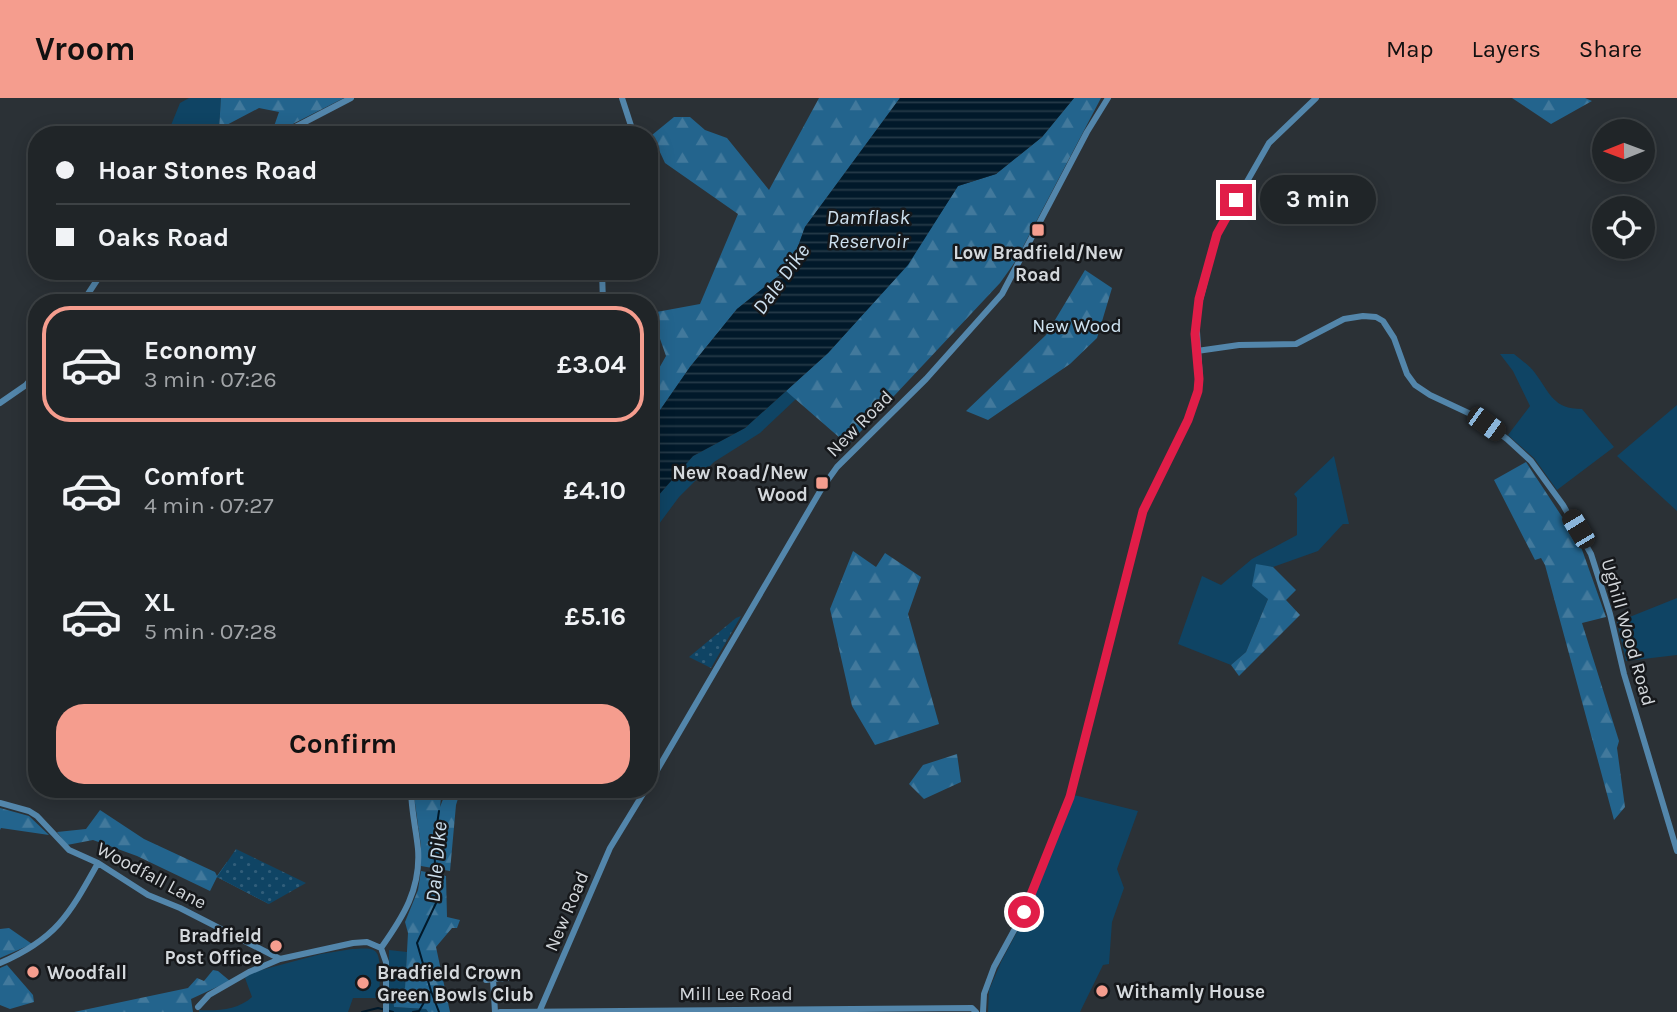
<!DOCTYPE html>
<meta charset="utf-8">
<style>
:root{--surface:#202528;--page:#2d3134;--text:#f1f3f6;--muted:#a2a5a8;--line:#3d4245;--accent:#f59d8e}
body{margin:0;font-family:Karla,sans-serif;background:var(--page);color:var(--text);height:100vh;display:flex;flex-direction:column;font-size:26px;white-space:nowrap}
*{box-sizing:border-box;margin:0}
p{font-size:23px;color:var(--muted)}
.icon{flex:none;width:38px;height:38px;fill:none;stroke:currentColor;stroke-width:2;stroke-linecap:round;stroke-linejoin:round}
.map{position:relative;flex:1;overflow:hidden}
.details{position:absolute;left:28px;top:196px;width:630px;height:504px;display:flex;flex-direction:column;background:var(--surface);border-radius:28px;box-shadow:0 4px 18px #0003,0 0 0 2px var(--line)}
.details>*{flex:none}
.guide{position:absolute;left:28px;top:28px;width:630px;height:154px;border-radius:28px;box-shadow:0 4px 18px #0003,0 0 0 2px var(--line);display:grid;align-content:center;height:154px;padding:0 28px;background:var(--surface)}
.needle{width:46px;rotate:269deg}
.controls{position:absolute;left:1592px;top:21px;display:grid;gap:14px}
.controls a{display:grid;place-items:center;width:63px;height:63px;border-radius:50%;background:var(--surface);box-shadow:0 4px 18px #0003,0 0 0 2px var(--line);font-size:35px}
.end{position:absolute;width:32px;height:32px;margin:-16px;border:9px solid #e11d48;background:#fff;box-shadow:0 0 0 4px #fff}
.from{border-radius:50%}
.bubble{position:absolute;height:49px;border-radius:24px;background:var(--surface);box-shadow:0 4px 18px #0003,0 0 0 2px var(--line);font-size:23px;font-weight:700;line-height:49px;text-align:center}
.car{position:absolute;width:21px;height:42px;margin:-21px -10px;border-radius:9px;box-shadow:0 0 5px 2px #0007;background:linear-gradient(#222 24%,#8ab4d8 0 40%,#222 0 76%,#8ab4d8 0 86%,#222 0)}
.guide b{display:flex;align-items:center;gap:24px;height:66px;font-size:26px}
.guide b+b{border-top:2px solid var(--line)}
.guide i{width:18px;height:18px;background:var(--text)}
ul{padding:12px 0 0;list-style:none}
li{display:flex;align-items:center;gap:21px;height:116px;margin:0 14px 10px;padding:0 14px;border:4px solid transparent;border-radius:28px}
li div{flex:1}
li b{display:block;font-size:26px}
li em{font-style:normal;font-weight:700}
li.active{border-color:var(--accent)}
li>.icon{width:63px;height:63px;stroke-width:1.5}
.primary-button{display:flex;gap:14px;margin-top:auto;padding:14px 28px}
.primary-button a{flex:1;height:80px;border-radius:28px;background:var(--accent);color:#111;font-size:28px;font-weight:700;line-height:80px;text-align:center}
header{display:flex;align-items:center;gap:42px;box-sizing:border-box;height:98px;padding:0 35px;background:var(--accent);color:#111}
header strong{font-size:33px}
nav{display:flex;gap:38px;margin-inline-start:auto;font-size:24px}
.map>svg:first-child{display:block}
</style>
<header>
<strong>Vroom</strong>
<nav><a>Map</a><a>Layers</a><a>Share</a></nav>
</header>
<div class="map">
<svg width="1677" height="914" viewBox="0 0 1677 914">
<defs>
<pattern id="forest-firs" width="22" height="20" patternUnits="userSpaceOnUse" patternTransform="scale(1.75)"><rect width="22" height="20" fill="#23648d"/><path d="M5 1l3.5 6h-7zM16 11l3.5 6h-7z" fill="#42799c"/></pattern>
<pattern id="park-dots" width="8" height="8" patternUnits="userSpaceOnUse" patternTransform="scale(1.75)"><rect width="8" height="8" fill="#0f4464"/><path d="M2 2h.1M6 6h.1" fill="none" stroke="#315e7a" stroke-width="1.8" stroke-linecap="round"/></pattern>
<pattern id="water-rules" width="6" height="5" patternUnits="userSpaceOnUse" patternTransform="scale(1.75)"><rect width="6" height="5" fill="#01192a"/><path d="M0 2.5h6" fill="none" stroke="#253a48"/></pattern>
</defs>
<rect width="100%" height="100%" fill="#2b3136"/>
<path fill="#0f4464" d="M 189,0 L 221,0 L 219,31 L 222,37 L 167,37 L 180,5 Z
M 1500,256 L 1514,256 C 1521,262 1530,268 1535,275 C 1550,295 1553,311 1582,311 L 1614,349 L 1557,392 L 1534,360 L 1508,337 L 1530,308 L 1513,273 Z
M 786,293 L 796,301 L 760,335 L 714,364 L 679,399 L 659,426 L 649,419 L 649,408 L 693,358 L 745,330 Z
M 1677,307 L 1677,413 L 1617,358 Z
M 1334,358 L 1349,426 L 1343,426 L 1318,453 L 1273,469 L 1256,467 L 1268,501 L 1246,554 L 1231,567 L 1178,546 L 1202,478 L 1221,487 L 1252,461 L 1297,437 L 1297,400 L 1294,396 Z
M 1677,500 L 1677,557 L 1626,563 L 1617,524 Z
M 1074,697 L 1138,713 L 1117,771 L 1124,790 L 1112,824 L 1109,866 L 1103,867 L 1080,914 L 988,914 L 989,892 L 1001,864 L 1028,813 Z
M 352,851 C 359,851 370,849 375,853 C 383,859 379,890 379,900 L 353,900 L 348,914 L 199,914 L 199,912 C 217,913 238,912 252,899 L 245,880 L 250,875 L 321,856 Z
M 389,852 L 407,854 L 405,890 L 393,901 L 394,909 L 426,911 L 428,914 L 388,914 Z"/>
<path fill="url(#forest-firs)" d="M 221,0 L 344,0 L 271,37 L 279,14 L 259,10 L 219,31 Z
M 819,0 L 900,0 L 805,129 L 791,168 L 737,211 L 690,269 L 649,328 L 649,288 L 666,258 L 651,215 L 700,206 L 738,116 L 665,65 L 652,37 L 674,19 L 690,19 L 705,32 L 727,40 L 769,92 Z
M 1074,0 L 1101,0 L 1015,164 L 1000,185 L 848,347 L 786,293 L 828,255 L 907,167 L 958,88 L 996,76 L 1042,39 Z
M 1512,0 L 1585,0 L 1592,3 L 1551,26 Z
M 1085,172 L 1112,190 L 1097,240 L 1070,266 L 988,322 L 966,313 L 1046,237 Z
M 1526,364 L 1580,446 L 1606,519 L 1582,525 L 1619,643 L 1617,650 L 1625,709 L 1614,722 L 1545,467 L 1541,460 L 1535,462 L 1494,382 Z
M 853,453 L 876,469 L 885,455 L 921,479 L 908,516 L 939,626 L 875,647 L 852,608 L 830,511 Z
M 1256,466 L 1273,469 L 1296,492 L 1286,502 L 1300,517 L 1239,578 L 1231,567 L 1246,554 L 1268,501 L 1252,488 Z
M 957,656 L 961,684 L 924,701 L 909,686 L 923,667 Z
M 413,691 L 442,691 L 440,709 L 447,691 L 461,691 L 456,707 L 450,773 L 421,768 L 421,748 Z
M 0,710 L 29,718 L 49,737 L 1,730 L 0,732 Z
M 100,712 L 144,741 L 215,774 L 217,778 L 227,764 L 269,806 L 217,779 L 210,793 L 137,758 L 93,742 L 67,747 L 57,734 L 86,731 Z
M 421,773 L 446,778 L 447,819 L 460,822 L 457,830 L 452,830 L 436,849 L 450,914 L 428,914 L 426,911 L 394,909 L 393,901 L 405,890 L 408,835 L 405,824 L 418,792 Z
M 9,830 L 32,846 L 0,860 L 0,831 Z
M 7,867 L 33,897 L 34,904 L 10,911 L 0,907 L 0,870 Z
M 213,872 L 218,873 L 230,883 L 191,901 L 193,914 L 74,914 L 188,890 L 197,880 L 204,883 Z"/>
<path fill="url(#park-dots)" d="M 741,518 L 711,570 L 689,559 L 736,520 Z
M 236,751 L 306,785 L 269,806 L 217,779 Z"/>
<path fill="url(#water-rules)" d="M 900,0 L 1074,0 L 1042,39 L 996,76 L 958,88 L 908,167 L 828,255 L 745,330 L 693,358 L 649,408 L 649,328 L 690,269 L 737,211 L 791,168 L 805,129 Z"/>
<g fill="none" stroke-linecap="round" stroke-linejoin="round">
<path stroke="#01192a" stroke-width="2" d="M 439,713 L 434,747 L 437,803 L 417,845 L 431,893 L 439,914
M 362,914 L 378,910 L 393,914
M 413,914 L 419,913 L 430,894"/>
<path stroke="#5386ab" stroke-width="6" d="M 622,0 L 634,37
M 280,37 L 351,0
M 602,173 L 603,205
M 82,205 L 103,173
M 1197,253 L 1239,247 L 1296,246 L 1344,221 L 1363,218 L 1376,219 L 1383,223 L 1394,240 L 1407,276 L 1415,287 L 1430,297 L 1477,319 L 1507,341 L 1531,363 L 1563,407 L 1591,456 L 1610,516 L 1624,576 L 1677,753
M 0,305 L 26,287 L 37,274
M 649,686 L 822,390 L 837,369 L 926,281 L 1002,196 L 1087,34 L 1108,0
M 0,705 L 29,713 L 37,718 L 69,752 L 98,765 L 148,797 L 180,810 L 280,861 L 353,845 L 367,844 L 381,850
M 381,850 C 403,819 421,791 418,751 C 416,731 411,711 411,691
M 381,850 L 386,864 L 386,914
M 0,865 C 56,841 69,817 98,765
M 493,881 L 507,880
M 486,882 L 493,881 L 495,914
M 198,909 L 209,897 L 249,874 L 280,861
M 540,912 L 610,750 L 646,691
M 500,914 L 972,910 L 976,914
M 983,914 L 984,896 L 994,869 L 1024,814 L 1070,699 L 1143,413 L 1188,322 L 1198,293 L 1200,281 L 1196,218 L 1217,136 L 1269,45 L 1316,0"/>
</g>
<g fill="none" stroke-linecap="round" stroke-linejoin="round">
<path stroke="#e11d48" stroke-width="9" d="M 1024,814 L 1070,699 L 1143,413 L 1188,322 L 1198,293 L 1199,281 L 1195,236 L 1199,201 L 1217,136 L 1236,102"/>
</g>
<g fill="#f59d8e" stroke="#16181b" stroke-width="2.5">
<rect x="1031" y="125" width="14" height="14" rx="3.5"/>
<rect x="815" y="378" width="14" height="14" rx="3.5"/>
<circle cx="276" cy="848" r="7"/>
<circle cx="33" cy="874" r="7"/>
<circle cx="363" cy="885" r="7"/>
<circle cx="1102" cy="893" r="7"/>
</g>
<g text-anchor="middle" stroke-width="5" stroke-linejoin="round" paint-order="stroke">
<g font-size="19" font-weight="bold" fill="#d4d8dc" stroke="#16181b" text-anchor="start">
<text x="1038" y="161" text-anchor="middle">Low Bradfield/New<tspan x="1038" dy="22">Road</tspan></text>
<text x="808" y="381" text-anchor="end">New Road/New<tspan x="808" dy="22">Wood</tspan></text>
<text x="262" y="844" text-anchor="end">Bradfield<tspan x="262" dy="22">Post Office</tspan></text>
<text x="47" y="881">Woodfall</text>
<text x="377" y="881">Bradfield Crown<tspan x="377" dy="22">Green Bowls Club</tspan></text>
<text x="1116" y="900">Withamly House</text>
</g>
<g font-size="19" fill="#d0e4f2" stroke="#16181b">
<text x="1077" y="234">New Wood</text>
</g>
<g font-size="19" fill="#d4d8dc" stroke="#16181b">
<text transform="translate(859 325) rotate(-45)" y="7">New Road</text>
<text transform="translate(1629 534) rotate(74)" y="7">Ughill Wood Road</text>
<text transform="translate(152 777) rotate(28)" y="7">Woodfall Lane</text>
<text transform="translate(566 813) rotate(-67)" y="7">New Road</text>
<text x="736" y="902">Mill Lee Road</text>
</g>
<g font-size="21" font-style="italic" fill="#cde0ef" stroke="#16181b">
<text x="868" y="126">Damflask<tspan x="868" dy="24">Reservoir</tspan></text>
<text transform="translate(781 181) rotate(-54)" y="7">Dale Dike</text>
<text transform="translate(436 764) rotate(-85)" y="7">Dale Dike</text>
</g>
</g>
</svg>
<div class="controls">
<a><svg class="needle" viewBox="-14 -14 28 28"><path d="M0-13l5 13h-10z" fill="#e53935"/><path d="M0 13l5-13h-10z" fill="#a2a5a8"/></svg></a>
<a><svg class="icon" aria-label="locate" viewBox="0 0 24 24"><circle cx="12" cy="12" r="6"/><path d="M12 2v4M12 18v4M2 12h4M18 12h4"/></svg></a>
</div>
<i class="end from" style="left:1024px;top:814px"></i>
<i class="end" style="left:1236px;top:102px"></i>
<div class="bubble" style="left:1260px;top:77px;width:116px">3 min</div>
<i class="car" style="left:1486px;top:326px;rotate:126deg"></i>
<i class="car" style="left:1578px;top:431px;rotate:329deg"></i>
<div class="guide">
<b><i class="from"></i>Hoar Stones Road</b>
<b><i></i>Oaks Road</b>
</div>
<section class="details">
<ul>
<li class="active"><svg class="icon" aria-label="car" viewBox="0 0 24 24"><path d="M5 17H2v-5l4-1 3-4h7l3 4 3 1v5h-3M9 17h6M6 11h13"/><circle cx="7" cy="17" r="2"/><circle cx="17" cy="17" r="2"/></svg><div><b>Economy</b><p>3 min · 07:26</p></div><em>£3.04</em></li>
<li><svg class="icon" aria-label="car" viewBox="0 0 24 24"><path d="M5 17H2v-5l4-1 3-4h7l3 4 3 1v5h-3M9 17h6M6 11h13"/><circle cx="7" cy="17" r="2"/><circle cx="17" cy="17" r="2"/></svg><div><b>Comfort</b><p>4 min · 07:27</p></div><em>£4.10</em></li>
<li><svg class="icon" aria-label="car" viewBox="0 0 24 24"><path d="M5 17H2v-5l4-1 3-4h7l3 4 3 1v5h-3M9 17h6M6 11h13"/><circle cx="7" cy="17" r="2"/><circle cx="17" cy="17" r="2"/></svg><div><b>XL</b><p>5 min · 07:28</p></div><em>£5.16</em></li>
</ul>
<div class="primary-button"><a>Confirm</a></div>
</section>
</div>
